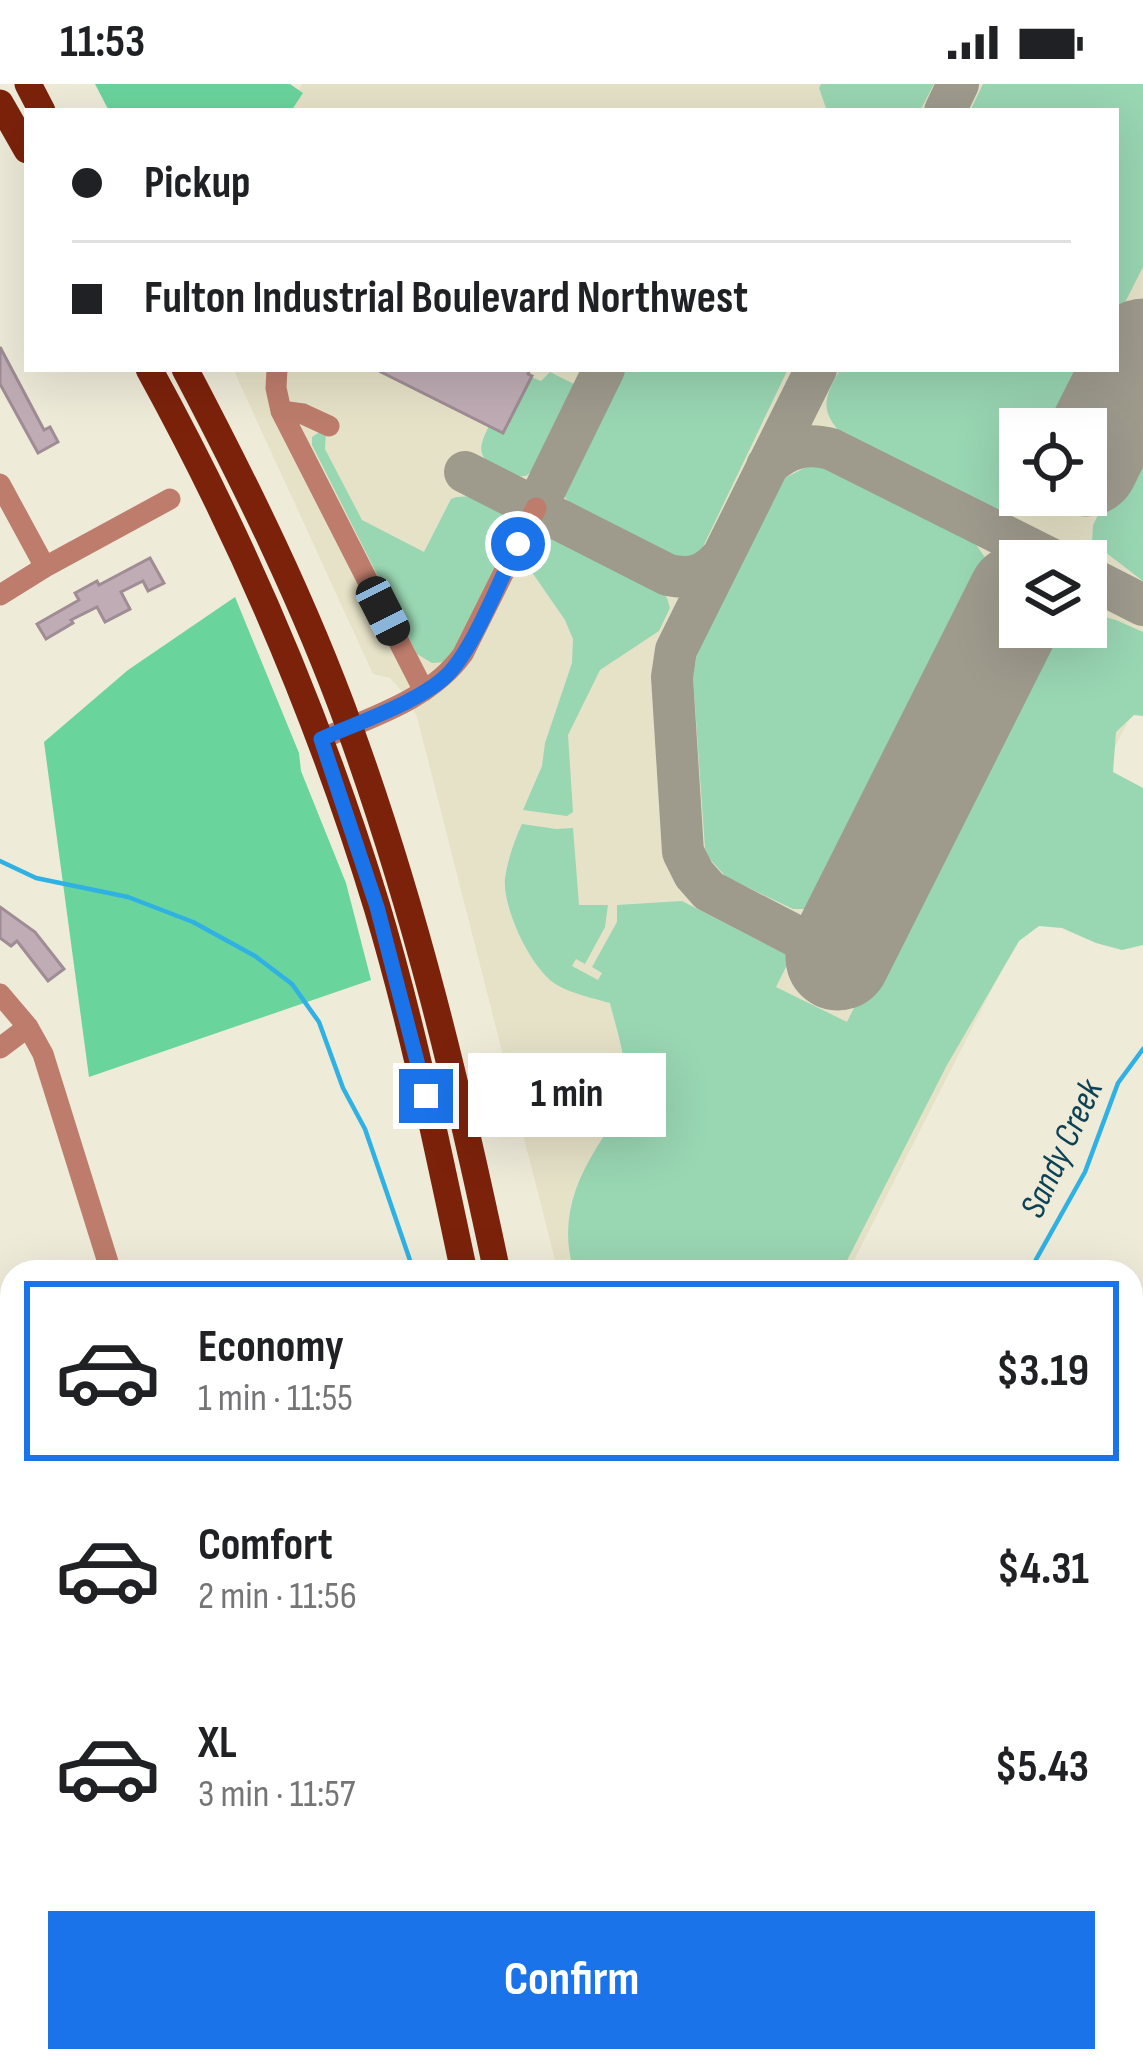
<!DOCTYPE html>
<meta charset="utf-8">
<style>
:root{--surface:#fff;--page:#f6f6f6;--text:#202124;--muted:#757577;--line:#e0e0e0;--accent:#1a73e8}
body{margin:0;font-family:"Sofia Sans Condensed",sans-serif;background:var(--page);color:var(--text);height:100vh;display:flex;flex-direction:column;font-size:45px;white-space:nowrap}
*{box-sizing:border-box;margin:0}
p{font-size:39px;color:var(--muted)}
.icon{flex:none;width:66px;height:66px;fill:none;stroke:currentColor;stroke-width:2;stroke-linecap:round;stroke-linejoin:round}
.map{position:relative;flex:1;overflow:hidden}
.panel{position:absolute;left:0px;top:1176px;width:1143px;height:813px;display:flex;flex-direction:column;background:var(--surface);border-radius:36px 36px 0 0;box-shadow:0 12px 48px #0002}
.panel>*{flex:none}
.top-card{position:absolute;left:24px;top:24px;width:1095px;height:264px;border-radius:0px;box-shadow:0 12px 48px #0002;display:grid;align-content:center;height:264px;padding:0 48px;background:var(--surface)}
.fabs{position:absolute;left:999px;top:324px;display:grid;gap:24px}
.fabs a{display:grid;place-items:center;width:108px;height:108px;border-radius:0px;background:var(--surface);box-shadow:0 12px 48px #0002;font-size:60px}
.end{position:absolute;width:54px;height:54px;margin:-27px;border:15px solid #1a73e8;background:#fff;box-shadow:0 0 0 6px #fff}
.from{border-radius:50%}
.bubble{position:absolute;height:84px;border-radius:0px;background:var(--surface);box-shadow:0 12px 48px #0002;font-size:39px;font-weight:700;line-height:84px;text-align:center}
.car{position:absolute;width:36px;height:72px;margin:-36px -18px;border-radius:15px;box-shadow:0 0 9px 3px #0007;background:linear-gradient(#222 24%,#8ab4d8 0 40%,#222 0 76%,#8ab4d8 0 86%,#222 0)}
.top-card b{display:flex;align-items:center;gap:42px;height:114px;font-size:45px}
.top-card b+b{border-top:3px solid var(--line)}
.top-card i{width:30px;height:30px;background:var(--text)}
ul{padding:21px 0 0;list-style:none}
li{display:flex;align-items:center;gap:36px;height:180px;margin:0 24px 18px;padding:0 24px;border:6px solid transparent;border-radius:0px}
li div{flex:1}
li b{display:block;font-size:45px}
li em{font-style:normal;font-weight:700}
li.current{border-color:var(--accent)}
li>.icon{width:108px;height:108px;stroke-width:1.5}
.action{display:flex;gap:24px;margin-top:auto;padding:24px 48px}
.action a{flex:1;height:138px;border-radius:0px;background:var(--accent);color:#fff;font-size:48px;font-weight:700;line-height:138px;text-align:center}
.status{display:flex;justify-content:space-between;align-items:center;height:84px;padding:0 60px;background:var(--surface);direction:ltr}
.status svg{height:33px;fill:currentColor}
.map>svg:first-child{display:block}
</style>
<div class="status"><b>11:53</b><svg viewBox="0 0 49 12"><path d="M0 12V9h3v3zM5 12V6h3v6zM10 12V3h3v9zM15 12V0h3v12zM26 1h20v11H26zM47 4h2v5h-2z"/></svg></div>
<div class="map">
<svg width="1143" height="1987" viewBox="0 0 1143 1987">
<rect width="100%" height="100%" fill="#efebd9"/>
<path fill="#e6e2c8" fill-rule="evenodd" d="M 302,0 L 1143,0 L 1143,627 L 1135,624 L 848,1188 L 558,1188 L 417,633 L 406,612 L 390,594 L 373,590 L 233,285 L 1116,285 L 1116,27 L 288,27 ZM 1020,345 L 1086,345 L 1086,411 L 1020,411 ZM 1020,477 L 1086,477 L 1086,543 L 1020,543 Z"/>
<path fill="#99d6b2" d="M 821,0 L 934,0 L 920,27 L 827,27 L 819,4 Z
M 983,0 L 1143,0 L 1143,183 L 1116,236 L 1116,27 L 970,27 Z
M 625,285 L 788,285 L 700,469 L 690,476 L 677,475 L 571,422 L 565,413 L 566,402 Z
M 840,285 L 1092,285 L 1061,345 L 1020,345 L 1020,411 L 1028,411 C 1020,426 1006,428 990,426 L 843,351 C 818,326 825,313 840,285 Z
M 550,288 L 574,300 L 575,304 L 535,384 L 526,392 C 514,393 508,389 497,384 C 476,373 479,362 489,342 L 503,349 L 531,293 L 541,297 Z
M 1143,343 L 1143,497 L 1092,458 L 1093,441 Z
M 321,347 L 326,347 L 325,365 L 362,436 L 424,468 L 451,415 C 473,406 513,423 515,448 L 453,571 L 446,578 L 432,579 L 417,570 L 312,361 L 312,353 Z
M 808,382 L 825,383 L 975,459 L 986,475 L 989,489 L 824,817 L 807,825 L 793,825 L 726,793 L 709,774 L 705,764 L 693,593 L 698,563 L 785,394 Z
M 545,449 L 661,506 L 667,514 L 670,524 L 659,547 L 600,586 L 568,651 L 573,728 L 567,732 L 523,726 L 542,682 L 545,659 L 572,579 L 573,555 L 565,536 L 529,484 L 513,491 L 532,453 Z
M 1086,528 L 1116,536 L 1143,548 L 1143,632 L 1134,631 L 1116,648 L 1113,688 L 1143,704 L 1143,861 L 1122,866 L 1096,859 L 1062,844 L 1039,842 L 1019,857 L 947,981 L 841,1188 L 574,1188 C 560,1142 572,1103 597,1063 C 611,1041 624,1020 625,993 C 626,973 615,940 610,919 C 592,914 573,910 557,901 C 531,886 502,823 505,794 C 508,775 514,757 522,740 L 556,745 L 573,744 L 579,821 L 608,821 L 605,843 L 585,880 L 576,875 L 572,882 L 598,896 L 602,889 L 592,883 L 617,838 L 617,821 L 682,817 L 791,873 L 776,903 L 847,938 L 1042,543 L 1086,543 Z"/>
<path fill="#6ad49d" d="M 95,0 L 290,0 L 303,9 L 291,27 L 109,27 Z
M 235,513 L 299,669 L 301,687 L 346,799 L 371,896 L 89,993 L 44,658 L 128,586 Z"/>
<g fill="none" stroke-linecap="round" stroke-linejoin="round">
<path stroke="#30b1e3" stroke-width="4.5" d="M 0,777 L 36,794 L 128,813 L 193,838 L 255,872 L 292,900 L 319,938 L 343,1004 L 365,1045 L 414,1188
M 1029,1188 L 1085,1088 L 1118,999 L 1143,965
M 304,1977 L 306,1987"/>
<path stroke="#9e9b8d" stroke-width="42" d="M 945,27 L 958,0
M 816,285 L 676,566 L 672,593 L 683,768 L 694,790 L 709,807 L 838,874
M 767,382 C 786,364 806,358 831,365 L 1055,477
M 465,388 L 668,491 C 691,496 706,492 721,474
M 536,424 L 604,285
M 1086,492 L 1143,521"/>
<path stroke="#9e9b8d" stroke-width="105" d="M 1086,380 L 1143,267
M 838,874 L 1020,512"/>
</g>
<path fill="#bfacb4" stroke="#9f8c94" stroke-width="3" d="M 0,263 L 44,346 L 50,343 L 58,358 L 38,369 L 0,300 Z
M 375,285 L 530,285 L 528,290 L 532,292 L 503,349 Z
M 150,474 L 164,499 L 148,507 L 143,497 L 121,508 L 130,525 L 105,538 L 97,523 L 71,536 L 73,539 L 46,555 L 37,540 L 79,516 L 75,509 L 97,497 L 99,501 Z
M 0,823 L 35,848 L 64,885 L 48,897 L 17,857 L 11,862 L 0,854 Z"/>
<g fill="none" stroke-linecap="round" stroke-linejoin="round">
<path stroke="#bd7c6c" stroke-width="21" d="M 277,285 L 276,304 L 281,327 L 424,607
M 281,327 L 303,330 L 329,342
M 0,400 L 45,483
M 0,511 L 45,483 L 170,415
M 321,655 C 371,633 430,616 463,570 L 536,424
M 0,910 L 28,943 L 43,970 L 111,1188
M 0,964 L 28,943
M 0,1267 L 12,1269
M 1131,1301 L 1143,1285
M 1131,1639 L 1143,1637"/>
<path stroke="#7c220b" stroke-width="27" d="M 28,0 L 42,27
M 0,19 L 27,66
M 149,285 C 243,456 320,636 377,823 C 413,943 438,1066 464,1188
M 185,285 C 246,401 304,518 349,642 C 414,820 458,1003 497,1188
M 628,1977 L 630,1987
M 661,1977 L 663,1987"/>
</g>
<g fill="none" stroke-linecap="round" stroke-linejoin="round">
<path stroke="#1a73e8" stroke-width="15" d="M 426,1012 L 377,823 L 321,655 C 357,639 419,618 446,592 C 473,567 500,495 518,460"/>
</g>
<g text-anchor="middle" stroke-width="9" stroke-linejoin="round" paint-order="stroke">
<g font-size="36" font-style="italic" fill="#0c4256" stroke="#efebd9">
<text transform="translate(1060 1064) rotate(-65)" y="13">Sandy Creek</text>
</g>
</g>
</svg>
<div class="fabs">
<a><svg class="icon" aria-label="locate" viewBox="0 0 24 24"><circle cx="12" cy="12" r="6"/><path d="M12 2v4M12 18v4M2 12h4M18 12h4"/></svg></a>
<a><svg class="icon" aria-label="layers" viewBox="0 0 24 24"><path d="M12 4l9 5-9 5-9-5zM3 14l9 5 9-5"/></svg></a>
</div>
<i class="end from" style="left:518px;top:460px"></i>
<i class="end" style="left:426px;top:1012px"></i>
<div class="bubble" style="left:468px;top:969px;width:198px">1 min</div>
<i class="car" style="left:383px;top:527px;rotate:153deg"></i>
<div class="top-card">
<b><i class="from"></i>Pickup</b>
<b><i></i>Fulton Industrial Boulevard Northwest</b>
</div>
<section class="panel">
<ul>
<li class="current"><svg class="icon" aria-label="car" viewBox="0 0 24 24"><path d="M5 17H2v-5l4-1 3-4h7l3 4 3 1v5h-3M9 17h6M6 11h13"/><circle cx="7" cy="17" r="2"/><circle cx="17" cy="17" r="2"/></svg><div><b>Economy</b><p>1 min · 11:55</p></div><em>$3.19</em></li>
<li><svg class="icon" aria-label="car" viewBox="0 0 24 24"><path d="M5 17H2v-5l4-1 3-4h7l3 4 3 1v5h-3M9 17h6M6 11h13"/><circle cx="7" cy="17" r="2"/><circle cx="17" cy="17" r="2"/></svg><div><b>Comfort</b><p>2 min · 11:56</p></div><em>$4.31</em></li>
<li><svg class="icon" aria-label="car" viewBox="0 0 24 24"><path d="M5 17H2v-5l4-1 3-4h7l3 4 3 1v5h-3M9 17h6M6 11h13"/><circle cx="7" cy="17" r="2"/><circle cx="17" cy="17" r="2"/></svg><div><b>XL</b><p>3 min · 11:57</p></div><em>$5.43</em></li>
</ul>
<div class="action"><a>Confirm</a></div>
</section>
</div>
